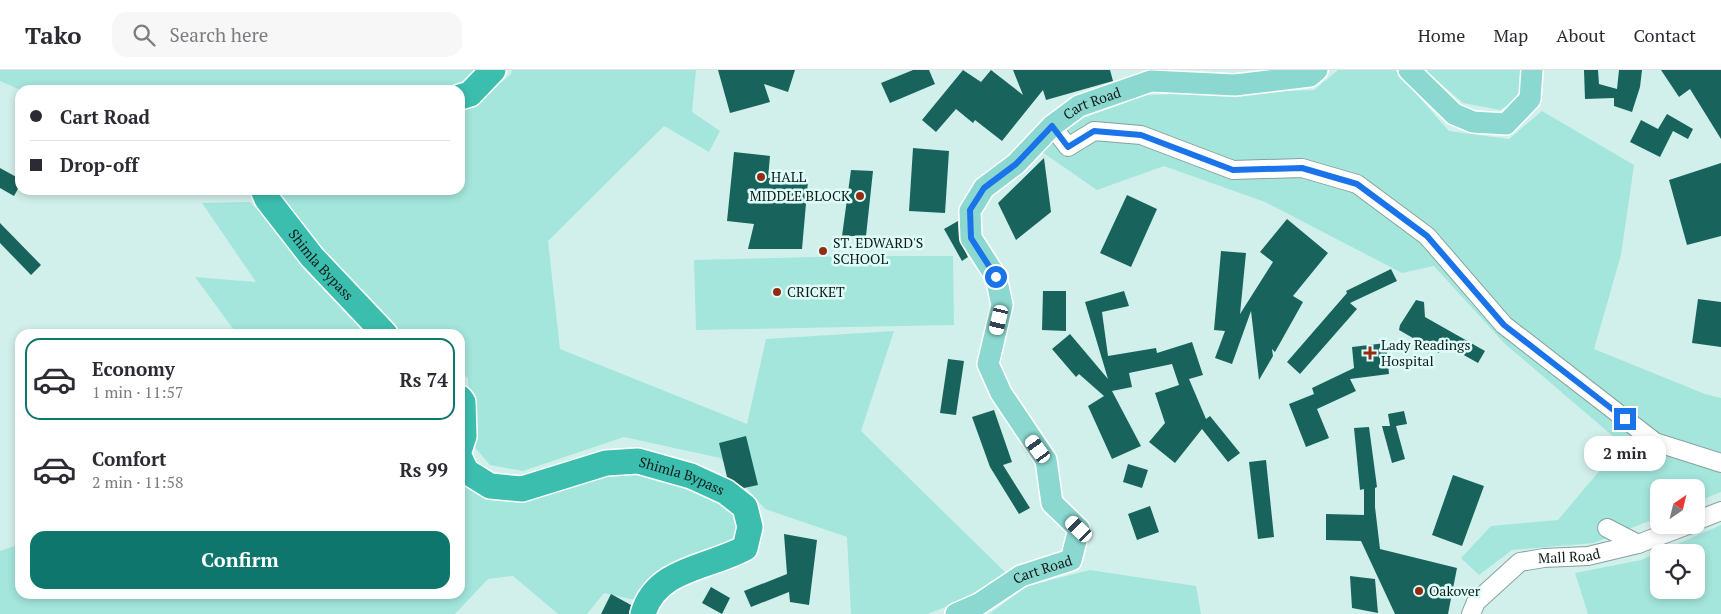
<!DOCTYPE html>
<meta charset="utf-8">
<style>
:root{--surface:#fff;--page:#f7f7f7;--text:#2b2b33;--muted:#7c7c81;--line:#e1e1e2;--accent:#0f766e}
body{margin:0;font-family:"PT Serif",serif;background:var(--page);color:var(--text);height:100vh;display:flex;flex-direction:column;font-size:19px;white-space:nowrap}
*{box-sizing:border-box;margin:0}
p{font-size:16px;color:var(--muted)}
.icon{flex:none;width:28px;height:28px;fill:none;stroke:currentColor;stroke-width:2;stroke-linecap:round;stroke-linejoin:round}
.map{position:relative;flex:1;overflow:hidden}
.details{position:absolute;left:15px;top:259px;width:450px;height:270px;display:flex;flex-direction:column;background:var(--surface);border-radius:15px;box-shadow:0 2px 8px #0003}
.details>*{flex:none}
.guide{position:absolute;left:15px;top:15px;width:450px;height:110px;border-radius:15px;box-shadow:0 2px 8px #0003;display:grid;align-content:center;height:110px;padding:0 15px;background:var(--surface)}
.needle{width:32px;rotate:35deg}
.fabs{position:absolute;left:1650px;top:409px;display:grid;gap:10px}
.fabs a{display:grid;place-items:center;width:55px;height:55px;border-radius:10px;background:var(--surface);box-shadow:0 2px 8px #0003;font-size:25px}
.end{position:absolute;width:22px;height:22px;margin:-11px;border:6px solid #1a73e8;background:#fff;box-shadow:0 0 0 2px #fff}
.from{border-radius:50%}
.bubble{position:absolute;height:35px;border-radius:15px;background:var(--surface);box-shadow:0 2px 8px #0003;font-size:16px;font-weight:600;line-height:35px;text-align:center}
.car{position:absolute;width:15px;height:30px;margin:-15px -8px;border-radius:6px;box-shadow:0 0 4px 1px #0007;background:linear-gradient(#fff 24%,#345 0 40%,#fff 0 76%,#345 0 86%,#fff 0)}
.guide b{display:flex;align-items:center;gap:18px;height:48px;font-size:19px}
.guide b+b{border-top:1px solid var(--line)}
.guide i{width:12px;height:12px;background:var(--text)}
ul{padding:9px 0 0;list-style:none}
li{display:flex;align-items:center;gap:15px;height:82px;margin:0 10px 8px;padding:0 5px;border:2px solid transparent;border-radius:15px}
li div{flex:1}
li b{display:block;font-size:19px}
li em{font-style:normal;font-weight:600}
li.current{border-color:var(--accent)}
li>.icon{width:45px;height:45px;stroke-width:1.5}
.cta{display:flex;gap:10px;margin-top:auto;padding:10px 15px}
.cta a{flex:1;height:58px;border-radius:15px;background:var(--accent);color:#fff;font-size:20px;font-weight:600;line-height:58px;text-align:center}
header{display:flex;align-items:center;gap:30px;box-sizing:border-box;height:70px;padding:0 25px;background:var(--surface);border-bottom:1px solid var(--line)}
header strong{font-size:24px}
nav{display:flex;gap:28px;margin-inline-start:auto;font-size:18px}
.search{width:350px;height:45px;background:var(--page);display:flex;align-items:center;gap:12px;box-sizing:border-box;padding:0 18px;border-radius:15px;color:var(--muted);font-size:19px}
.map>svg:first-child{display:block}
</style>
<header>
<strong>Tako</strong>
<div class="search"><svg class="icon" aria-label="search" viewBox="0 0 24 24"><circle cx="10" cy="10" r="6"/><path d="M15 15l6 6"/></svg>Search here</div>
<nav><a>Home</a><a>Map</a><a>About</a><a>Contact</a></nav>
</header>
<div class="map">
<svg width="1721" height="544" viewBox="0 0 1721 544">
<rect width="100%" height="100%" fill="#d2f0eb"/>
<path fill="#a4e6dc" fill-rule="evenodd" d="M 0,0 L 480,0 L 459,20 L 21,20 L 0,11 Z
M 512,0 L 696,0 L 692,42 L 720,61 L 709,82 L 664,56 L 548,171 L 560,279 L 747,354 L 766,269 L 894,261 L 861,361 L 1008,505 L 972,526 L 928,544 L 851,544 L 847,467 L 765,439 L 720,388 L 624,367 L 523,401 L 490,395 L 472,374 L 468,308 L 460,303 L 460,264 L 398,264 L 330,193 L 274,120 L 460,120 L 460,38 L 476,34 L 511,4 Z
M 1338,0 L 1395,0 L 1449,61 L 1509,69 L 1542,41 L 1634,95 L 1621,185 L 1594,279 L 1705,324 L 1721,328 L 1721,422 L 1696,432 L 1696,418 L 1659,418 L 1659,447 L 1594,473 L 1512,480 L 1479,505 L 1461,488 L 1491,456 L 1558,450 L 1622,374 L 1504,273 L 1434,196 L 1402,203 L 1265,132 L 1164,96 L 1097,120 L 1042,82 L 1078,50 L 1147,25 L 1314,20 Z
M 1425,0 L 1520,0 L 1521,27 L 1500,40 L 1463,33 Z
M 250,132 L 377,264 L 237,264 L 195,207 L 256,212 L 202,133 Z
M 858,186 L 953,186 L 954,255 L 696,260 L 694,190 Z
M 608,398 L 691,413 L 741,442 L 739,476 L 660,508 L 635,530 L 604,523 L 587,544 L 558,544 L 513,506 L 488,509 L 455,544 L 0,544 L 0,481 L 20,474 L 20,524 L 460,524 L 460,400 L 489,420 Z
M 1721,455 L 1721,544 L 1588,544 L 1575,503 L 1641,490 ZM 1659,482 L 1696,482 L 1696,520 L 1659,520 Z
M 1090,500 L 1196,516 L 1201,544 L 989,544 L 1027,516 Z"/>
<path fill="#18645c" d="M 718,0 L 795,0 L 788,22 L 764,14 L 770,32 L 730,43 Z
M 913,0 L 929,0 L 935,14 L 890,33 L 881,13 Z
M 963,0 L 981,12 L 991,0 L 1023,25 L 1013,0 L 1110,0 L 1113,11 L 1046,30 L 1043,20 L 1002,71 L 975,50 L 973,53 L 956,39 L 936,62 L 922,50 Z
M 1584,0 L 1598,0 L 1599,14 L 1617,19 L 1619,0 L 1642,0 L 1640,17 L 1632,42 L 1614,36 L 1614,28 L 1585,29 Z
M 1661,0 L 1721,0 L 1721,69 L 1690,19 L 1679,27 Z
M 1667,44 L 1693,59 L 1688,69 L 1673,61 L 1660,87 L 1630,72 L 1641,50 L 1658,59 Z
M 913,78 L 949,81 L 945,143 L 909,141 Z
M 734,82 L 770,86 L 768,108 L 808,111 L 802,179 L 748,179 L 754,154 L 727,151 Z
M 1044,88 L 1051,142 L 1016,170 L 998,133 Z
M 1721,93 L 1721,166 L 1687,175 L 1669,110 Z
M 0,98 L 20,109 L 20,115 L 14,126 L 0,118 Z
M 851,100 L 873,101 L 866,166 L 842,166 Z
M 1127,125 L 1157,139 L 1131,197 L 1100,183 Z
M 1287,149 L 1328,183 L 1293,226 L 1303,232 L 1275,282 L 1272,279 L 1273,286 L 1259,310 L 1251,241 L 1232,294 L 1215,288 L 1225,261 L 1214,260 L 1221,181 L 1246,183 L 1240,244 L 1273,192 L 1260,182 Z
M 958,151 L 959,169 L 968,187 L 962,191 L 944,159 Z
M 0,153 L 41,195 L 31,205 L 0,173 Z
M 1391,199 L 1397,211 L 1350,233 L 1357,239 L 1300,304 L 1287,292 L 1347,223 L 1346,221 Z
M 1043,221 L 1066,221 L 1066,261 L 1042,260 Z
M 1124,221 L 1129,236 L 1102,242 L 1108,286 L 1156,278 L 1157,283 L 1192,272 L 1203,305 L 1189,309 L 1206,349 L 1210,346 L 1240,383 L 1228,392 L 1202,359 L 1175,393 L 1149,372 L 1165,353 L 1155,323 L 1179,315 L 1172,294 L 1129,303 L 1132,317 L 1112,321 L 1141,376 L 1112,389 L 1088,336 L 1104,326 L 1079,304 L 1076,307 L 1052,279 L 1070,264 L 1108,309 L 1085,232 Z
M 1698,229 L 1721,232 L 1721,277 L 1692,273 Z
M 1416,230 L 1424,232 L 1425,247 L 1485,281 L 1478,293 L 1444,274 L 1439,283 L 1399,260 L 1400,255 Z
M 1386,273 L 1389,304 L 1350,309 L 1356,321 L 1317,339 L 1329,368 L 1306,377 L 1289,334 L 1314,324 L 1312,318 L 1354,298 L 1352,277 Z
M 948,289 L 964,291 L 956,345 L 940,343 Z
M 994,340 L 1012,392 L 1003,395 L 1030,438 L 1019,444 L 990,397 L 972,347 Z
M 1404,341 L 1407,354 L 1396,356 L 1405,389 L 1392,393 L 1382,356 L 1390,356 L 1388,344 Z
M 1369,357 L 1377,417 L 1375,418 L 1375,437 L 1380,479 L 1457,498 L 1448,544 L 1395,544 L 1361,471 L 1326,470 L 1326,444 L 1364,445 L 1364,419 L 1360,420 L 1354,358 Z
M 746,366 L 758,415 L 744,418 L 727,407 L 719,373 Z
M 1266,390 L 1274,467 L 1258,469 L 1249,392 Z
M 1128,394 L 1148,400 L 1142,418 L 1123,412 Z
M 1453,405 L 1484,416 L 1462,476 L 1432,465 Z
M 1150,436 L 1159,462 L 1137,470 L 1128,444 Z
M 784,464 L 817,470 L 809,535 L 790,532 L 789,522 L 751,537 L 744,521 L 787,504 Z
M 1350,506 L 1375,509 L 1378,543 L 1352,538 Z
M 711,517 L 730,528 L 722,544 L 702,533 Z
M 611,524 L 631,535 L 629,544 L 601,544 Z"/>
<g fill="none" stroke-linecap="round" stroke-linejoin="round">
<defs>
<g id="minor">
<path d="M 1052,56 L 1068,77 L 1094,61 L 1141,65 L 1233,100 L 1302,98 L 1357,114 L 1427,166 L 1504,255 L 1655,372 L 1721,393"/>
<path d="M 1696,451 L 1721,441"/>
<path d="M 1607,458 L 1638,474"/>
<path id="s1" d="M 1471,544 L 1476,532 L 1520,492 L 1544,488 L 1588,486 L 1638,474 L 1688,455"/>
</g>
<g id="major">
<path d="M 1409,0 L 1454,44 L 1473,52 L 1506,54 L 1530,29 L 1532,0"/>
<path id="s2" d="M 956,544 L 979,534 L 1021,506 L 1071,490 L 1079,459 L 1052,433 L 1046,390 L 1001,323 L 988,294 L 1002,235 L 996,207 L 971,168 L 970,141 L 984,118 L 1016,94 L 1052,56 L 1079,36 L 1151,11 L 1235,15 L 1310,6 L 1317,0"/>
</g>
<g id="highway">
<path d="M 460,27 L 470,24 L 493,0"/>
<path id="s3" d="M 263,120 L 267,129 L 312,187 L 385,264"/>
<path d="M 460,328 L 463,332 L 464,366 L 460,378"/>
<path id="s4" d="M 460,388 L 466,401 L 490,416 L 522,419 L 606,393 L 638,391 L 691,406 L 726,422 L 745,437 L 750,457 L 745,478 C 709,498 656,498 643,544"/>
</g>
</defs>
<use href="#minor" stroke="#85a19c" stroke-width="20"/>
<use href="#major" stroke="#fff" stroke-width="24"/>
<use href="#highway" stroke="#fff" stroke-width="28"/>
<use href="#minor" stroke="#fff" stroke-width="18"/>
<use href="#major" stroke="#8ad8cf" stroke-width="21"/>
<use href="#highway" stroke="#3cbeaf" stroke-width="25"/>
</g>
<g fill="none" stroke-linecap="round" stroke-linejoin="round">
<path stroke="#1a73e8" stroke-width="6" d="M 996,207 L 971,168 L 970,140 L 984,118 L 1016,94 L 1052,56 L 1068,77 L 1094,61 L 1141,65 L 1233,100 L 1302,98 L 1357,114 L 1427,166 L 1504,255 L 1625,349"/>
</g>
<g fill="#942c13" stroke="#dffdf8" stroke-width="2">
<circle cx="761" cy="107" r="5"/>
<circle cx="860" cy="126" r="5"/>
<circle cx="823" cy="181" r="5"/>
<circle cx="777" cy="222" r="5"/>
<path d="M1367.5 275.5h5v5h5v5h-5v5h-5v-5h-5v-5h5z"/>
<circle cx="1419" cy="521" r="5"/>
</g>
<g text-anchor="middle" stroke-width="5" stroke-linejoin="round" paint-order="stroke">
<g font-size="14" fill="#101a19" stroke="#dffdf8">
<text dy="5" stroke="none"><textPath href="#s2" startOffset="682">Cart Road</textPath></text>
<text dy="5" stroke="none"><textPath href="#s3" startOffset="95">Shimla Bypass</textPath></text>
<text dy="5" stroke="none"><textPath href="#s4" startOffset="241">Shimla Bypass</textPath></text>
<text dy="5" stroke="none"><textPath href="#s1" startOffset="122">Mall Road</textPath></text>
<text dy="5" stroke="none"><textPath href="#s2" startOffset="98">Cart Road</textPath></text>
</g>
<g font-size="14" fill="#101a19" stroke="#dffdf8" text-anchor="start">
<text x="771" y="112">HALL</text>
<text x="850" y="131" text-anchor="end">MIDDLE BLOCK</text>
<text x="833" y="178">ST. EDWARD'S<tspan x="833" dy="16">SCHOOL</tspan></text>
<text x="787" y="227">CRICKET</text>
<text x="1381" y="280">Lady Readings<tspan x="1381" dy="16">Hospital</tspan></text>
<text x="1429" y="526">Oakover</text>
</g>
</g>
</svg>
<div class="fabs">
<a><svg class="needle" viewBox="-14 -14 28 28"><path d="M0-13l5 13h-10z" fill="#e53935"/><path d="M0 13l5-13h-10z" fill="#7c7c81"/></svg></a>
<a><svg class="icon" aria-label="locate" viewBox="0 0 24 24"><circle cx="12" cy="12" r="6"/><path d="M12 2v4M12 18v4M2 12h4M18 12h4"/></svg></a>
</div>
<i class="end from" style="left:996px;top:207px"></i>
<i class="end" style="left:1625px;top:349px"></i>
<div class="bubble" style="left:1584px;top:366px;width:82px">2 min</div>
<i class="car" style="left:999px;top:250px;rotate:193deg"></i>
<i class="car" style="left:1038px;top:379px;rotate:324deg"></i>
<i class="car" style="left:1079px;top:459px;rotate:314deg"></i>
<div class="guide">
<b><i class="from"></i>Cart Road</b>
<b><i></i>Drop-off</b>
</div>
<section class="details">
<ul>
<li class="current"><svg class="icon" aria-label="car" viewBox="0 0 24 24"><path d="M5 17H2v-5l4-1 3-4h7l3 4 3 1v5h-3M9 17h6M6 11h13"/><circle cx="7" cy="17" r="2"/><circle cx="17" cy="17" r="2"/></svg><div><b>Economy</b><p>1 min · 11:57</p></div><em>Rs 74</em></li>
<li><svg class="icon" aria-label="car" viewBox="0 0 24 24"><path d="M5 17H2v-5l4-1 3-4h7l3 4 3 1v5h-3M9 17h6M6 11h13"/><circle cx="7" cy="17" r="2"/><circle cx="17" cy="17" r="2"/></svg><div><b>Comfort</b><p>2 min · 11:58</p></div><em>Rs 99</em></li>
</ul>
<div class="cta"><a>Confirm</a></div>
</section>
</div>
